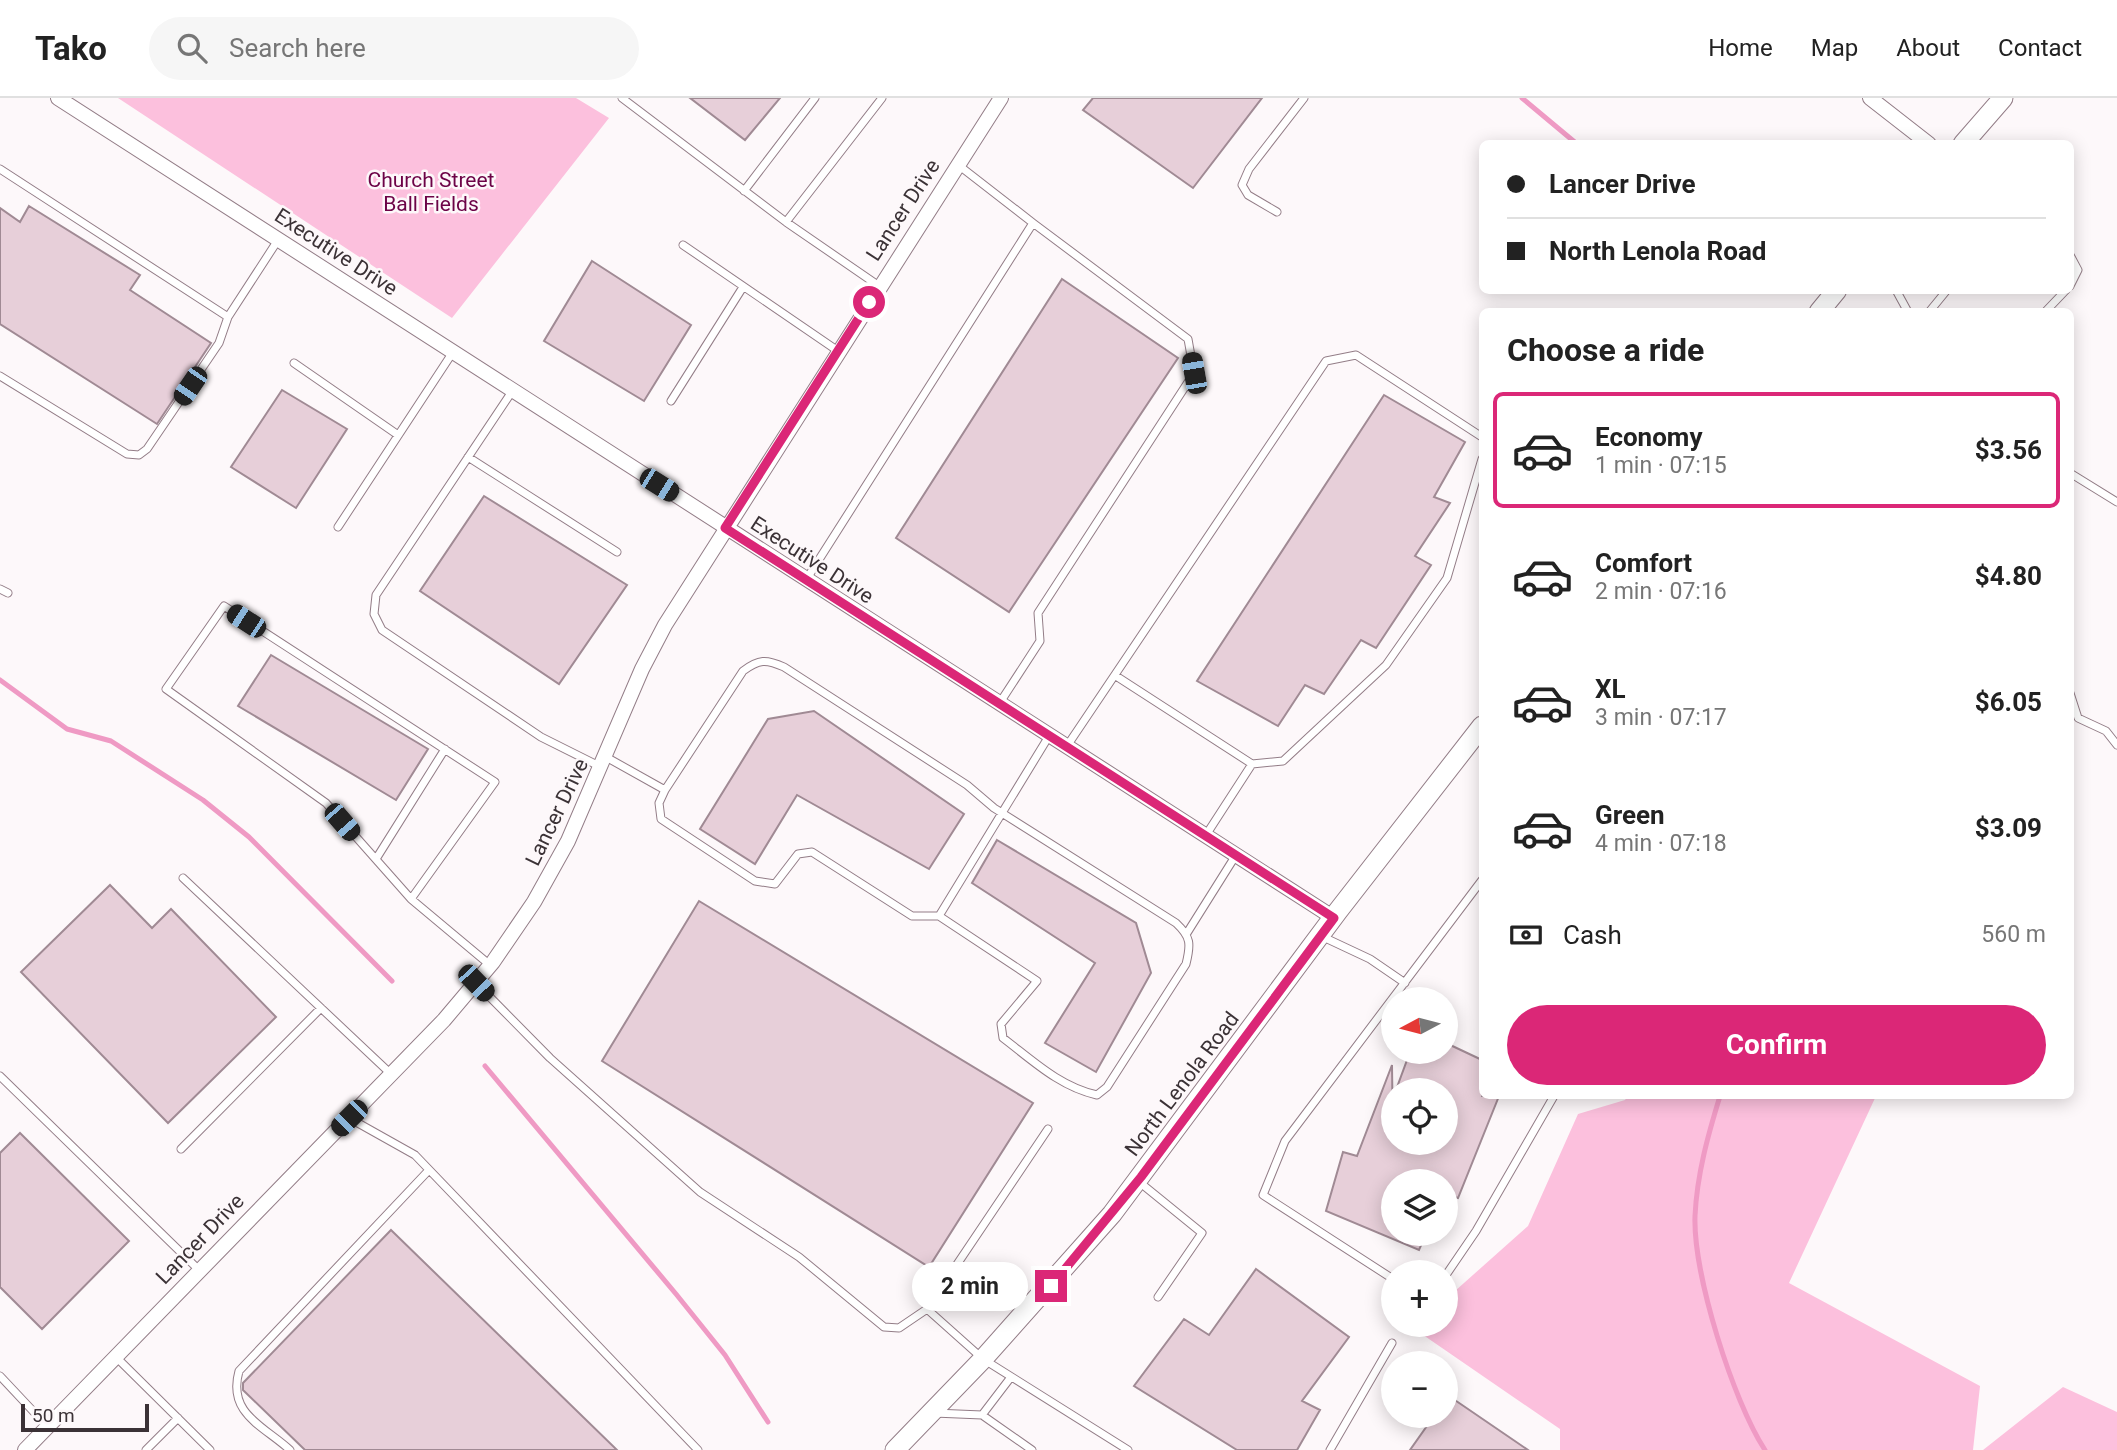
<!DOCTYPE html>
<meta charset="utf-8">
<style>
:root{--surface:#fff;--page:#f6f6f6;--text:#222;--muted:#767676;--line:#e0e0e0;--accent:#db2777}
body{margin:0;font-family:Roboto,sans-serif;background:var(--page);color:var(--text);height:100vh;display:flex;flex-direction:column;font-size:26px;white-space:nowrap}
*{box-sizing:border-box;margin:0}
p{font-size:23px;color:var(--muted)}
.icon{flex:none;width:38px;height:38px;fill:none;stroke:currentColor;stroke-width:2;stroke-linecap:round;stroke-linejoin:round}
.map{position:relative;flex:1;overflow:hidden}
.details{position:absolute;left:1479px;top:210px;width:595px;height:791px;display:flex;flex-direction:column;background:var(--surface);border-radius:10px;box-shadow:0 4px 18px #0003}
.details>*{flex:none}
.hud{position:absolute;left:1479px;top:42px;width:595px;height:154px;border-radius:10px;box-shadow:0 4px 18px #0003;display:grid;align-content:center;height:154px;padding:0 28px;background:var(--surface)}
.needle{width:46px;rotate:263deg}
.controls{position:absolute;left:1381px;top:889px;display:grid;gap:14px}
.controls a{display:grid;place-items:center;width:77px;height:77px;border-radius:50%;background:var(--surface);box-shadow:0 4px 18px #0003;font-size:35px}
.scale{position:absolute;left:21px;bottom:18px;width:128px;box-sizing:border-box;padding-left:7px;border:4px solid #3b3236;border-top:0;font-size:19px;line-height:24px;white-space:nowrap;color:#3b3236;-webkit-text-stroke:5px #fdf8fa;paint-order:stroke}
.end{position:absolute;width:32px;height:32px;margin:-16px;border:9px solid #db2777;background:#fff;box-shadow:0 0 0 4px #fff}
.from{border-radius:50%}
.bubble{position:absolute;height:49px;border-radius:24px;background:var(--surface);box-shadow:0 4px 18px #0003;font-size:23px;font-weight:700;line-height:49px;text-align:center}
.car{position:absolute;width:21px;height:42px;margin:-21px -10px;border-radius:9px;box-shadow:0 0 5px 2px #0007;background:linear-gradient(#222 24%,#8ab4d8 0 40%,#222 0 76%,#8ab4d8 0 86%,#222 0)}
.hud b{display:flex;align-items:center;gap:24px;height:66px;font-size:26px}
.hud b+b{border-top:2px solid var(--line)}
.hud i{width:18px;height:18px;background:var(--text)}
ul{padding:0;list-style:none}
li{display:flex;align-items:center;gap:21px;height:116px;margin:0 14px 10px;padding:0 14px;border:4px solid transparent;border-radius:10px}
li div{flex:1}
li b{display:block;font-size:26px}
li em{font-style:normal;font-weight:700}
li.current{border-color:var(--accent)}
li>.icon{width:63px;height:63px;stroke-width:1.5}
h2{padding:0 28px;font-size:32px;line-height:84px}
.pay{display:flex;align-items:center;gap:18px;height:77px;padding:0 28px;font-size:26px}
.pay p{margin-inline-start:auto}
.action{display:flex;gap:14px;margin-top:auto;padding:14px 28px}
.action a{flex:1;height:80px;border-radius:42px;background:var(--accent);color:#fff;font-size:28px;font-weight:700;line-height:80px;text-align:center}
header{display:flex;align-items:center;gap:42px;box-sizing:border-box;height:98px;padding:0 35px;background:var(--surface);border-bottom:2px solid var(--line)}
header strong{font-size:33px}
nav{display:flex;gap:38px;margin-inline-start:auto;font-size:24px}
.search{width:490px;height:63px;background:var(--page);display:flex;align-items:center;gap:18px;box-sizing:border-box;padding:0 24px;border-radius:38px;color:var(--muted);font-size:26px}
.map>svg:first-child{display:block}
</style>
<header>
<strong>Tako</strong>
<div class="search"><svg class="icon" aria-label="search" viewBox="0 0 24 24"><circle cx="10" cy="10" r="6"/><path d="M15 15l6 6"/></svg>Search here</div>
<nav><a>Home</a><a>Map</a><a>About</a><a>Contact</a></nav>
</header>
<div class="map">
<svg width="2117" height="1352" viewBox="0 0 2117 1352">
<rect width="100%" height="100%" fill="#fdf8fa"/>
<path fill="#fcc0dd" d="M 118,0 L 576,0 L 609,20 L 452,220 Z
M 1628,998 L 1876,998 L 1789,1185 L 1980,1288 L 1973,1352 L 1560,1352 L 1560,1331 L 1413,1230 L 1416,1227 L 1446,1227 L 1446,1201 L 1528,1128 L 1578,1016 L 1625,1002 Z
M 2063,1289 L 2117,1314 L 2117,1352 L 1983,1352 Z"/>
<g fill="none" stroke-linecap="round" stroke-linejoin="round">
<path stroke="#ef9ac4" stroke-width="5" d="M 1522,0 L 1577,46
M 0,582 L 67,631 L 111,643 L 203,702 L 249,739 L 392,883
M 485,968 L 676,1196 L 725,1257 L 768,1324
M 1720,998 C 1708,1037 1697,1076 1695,1118 C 1693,1176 1733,1303 1765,1352"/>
</g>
<path fill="#e7cfd9" stroke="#a08a94" stroke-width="2" d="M 690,0 L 780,0 L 745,42 Z
M 1093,0 L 1262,0 L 1193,90 L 1083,12 Z
M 29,108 L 140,177 L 130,192 L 211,245 L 157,326 L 0,226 L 0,110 L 20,124 Z
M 592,163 L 691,227 L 644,303 L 544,243 Z
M 1062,181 L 1178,260 L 1009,514 L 896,440 Z
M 282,292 L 347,331 L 296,410 L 231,369 Z
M 1384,297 L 1465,344 L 1434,399 L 1450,405 L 1415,458 L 1431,467 L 1376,550 L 1361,542 L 1324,596 L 1305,587 L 1278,628 L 1197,583 Z
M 484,398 L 627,487 L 559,586 L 420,493 Z
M 271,557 L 428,651 L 396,702 L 238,608 Z
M 814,613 L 964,716 L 929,771 L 797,697 L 755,766 L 700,731 L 768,621 Z
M 997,742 L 1136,825 L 1151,875 L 1096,974 L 1045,945 L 1095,865 L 972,785 Z
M 110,787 L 152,830 L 171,811 L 276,919 L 168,1025 L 21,874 Z
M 699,803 L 1033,1005 L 929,1169 L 602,963 Z
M 1446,945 L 1482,962 L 1482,998 L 1499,998 L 1458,1100 L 1446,1097 L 1446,1083 L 1393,1083 L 1393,1136 L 1426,1136 L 1419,1152 L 1326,1113 L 1343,1054 L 1357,1058 L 1392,967 L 1393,1045 L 1446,1045 L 1446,992 L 1396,992 L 1410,954 L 1433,959 L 1436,954 L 1446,954 Z
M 20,1035 L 129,1143 L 42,1231 L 0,1189 L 0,1055 Z
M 391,1132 L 617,1352 L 305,1352 L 243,1292 L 243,1285 Z
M 1256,1171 L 1349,1239 L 1302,1303 L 1320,1312 L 1297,1352 L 1237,1352 L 1134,1288 L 1184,1221 L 1209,1237 Z
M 1446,1296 L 1528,1352 L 1410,1352 L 1434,1318 L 1446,1318 Z"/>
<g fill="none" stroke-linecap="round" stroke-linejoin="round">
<defs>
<path id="lane" d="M 622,0 L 786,124 L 879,188
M 957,66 L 1033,125
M 0,71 L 228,219
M 744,93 L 815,0
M 1277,114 L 1248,97 L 1242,87 L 1249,71 L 1304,0
M 786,124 L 882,0
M 683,147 L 838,253
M 2070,157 L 2078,172 L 2070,188
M 1896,192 L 1908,214
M 1929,214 L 1947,192
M 2045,214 L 2066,192
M 294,265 L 398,337
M 0,278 L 127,356 L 139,357 L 147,351 L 219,245 L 228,219 L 278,142
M 513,292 L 376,497 L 374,516 L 382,532 L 541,639 L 601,669
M 671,303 L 743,189
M 468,359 L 617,454
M 2070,375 L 2117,404
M 338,429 L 453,254
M 806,482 L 1033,125 L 1188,241 L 1194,275 L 1038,515 L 1040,543 L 999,606
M 0,491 L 8,495
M 1116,578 L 1252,666
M 2070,595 L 2078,620 L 2106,633 L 2117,647
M 1067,648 L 1326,263 L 1356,257 L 1482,339
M 606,659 L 665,692 L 743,573 C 759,561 766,561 784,569 L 967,687 L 994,710 L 1176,825 C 1191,839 1191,846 1186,866 L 1107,989 L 1097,997 C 1060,989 1032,962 1003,940 L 1001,926 L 1037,883 L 939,818 L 912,818 L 812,754 L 798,756 L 775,786 L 755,783 L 661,721 L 659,705 L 665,692
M 1206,737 L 1252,666 L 1283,663 L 1386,567 L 1447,480 L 1482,361
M 376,761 L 445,651
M 183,780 L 391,976
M 411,801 L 495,684 L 224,508 L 166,591 L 326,705 L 411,801 L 490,867
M 939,818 L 1049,638
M 1187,835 L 1236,757
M 1321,838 L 1370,861 L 1405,885
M 476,885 L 550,960 L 700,1094 L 799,1159 L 884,1229 L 899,1230 L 927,1211 L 983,1261 L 1128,1352
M 0,978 L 199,1172
M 349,1020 L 415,1057 L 698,1352
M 181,1051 L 321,910
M 1138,1083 L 1202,1135 L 1158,1199
M 1446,1177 L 1476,1133 L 1554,998
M 1393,1181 L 1263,1097 L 1285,1043 L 1482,782
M 927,1211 L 1048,1031
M 116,1259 L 210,1352
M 0,1278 L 47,1328
M 934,1315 L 982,1317 L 1032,1352
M 982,1317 L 1011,1279
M 146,1352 L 178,1320
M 290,1352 C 264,1328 227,1316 239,1273 L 429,1072
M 1330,1352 L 1392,1245"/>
<path id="street" d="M 58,0 L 1334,820
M 1870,0 L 1929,46
M 25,1352 L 444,922 L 493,864 L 534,804 L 568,743 L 642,571 L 665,527 L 1001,0"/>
<path id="secondary" d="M 1963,46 L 2003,0
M 1819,214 L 1837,192
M 895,1352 L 983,1261 L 1112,1116 L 1338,813 L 1482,628"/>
</defs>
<use href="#lane" stroke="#937d87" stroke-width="9"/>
<use href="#street" stroke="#937d87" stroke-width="16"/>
<use href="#secondary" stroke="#937d87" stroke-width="21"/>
<use href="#lane" stroke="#fff" stroke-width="7"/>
<use href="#street" stroke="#fff" stroke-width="14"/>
<use href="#secondary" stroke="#fff" stroke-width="19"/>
</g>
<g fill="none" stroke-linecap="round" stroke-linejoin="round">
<path stroke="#db2777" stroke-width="9" d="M 869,204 L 725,430 L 1334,820 L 1141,1079 L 1051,1188"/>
</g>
<g text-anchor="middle" stroke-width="5" stroke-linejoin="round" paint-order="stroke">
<g font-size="21" fill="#6c0347" stroke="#fdf8fa">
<text x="431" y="89">Church Street<tspan x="431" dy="24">Ball Fields</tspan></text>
</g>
<g font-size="21" fill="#3b3236" stroke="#fdf8fa">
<text transform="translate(903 112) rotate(-57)" y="7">Lancer Drive</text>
<text transform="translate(336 154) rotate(33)" y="7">Executive Drive</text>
<text transform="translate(812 462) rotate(33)" y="7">Executive Drive</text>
<text transform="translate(557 714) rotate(-64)" y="7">Lancer Drive</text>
<text transform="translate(1182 986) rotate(-53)" y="7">North Lenola Road</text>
<text transform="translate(200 1141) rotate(-46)" y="7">Lancer Drive</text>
</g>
</g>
</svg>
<div class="controls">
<a><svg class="needle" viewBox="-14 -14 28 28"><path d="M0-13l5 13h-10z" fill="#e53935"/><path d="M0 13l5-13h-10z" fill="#767676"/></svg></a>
<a><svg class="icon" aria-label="locate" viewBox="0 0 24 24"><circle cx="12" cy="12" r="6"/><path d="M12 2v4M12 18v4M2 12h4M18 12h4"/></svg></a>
<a><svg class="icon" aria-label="layers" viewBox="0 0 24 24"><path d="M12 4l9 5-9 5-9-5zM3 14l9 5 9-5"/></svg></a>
<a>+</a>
<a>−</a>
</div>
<div class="scale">50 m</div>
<i class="end from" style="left:869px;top:204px"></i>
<i class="end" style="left:1051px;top:1188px"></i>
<div class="bubble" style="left:912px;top:1164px;width:116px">2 min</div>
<i class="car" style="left:1194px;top:275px;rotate:350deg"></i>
<i class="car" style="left:190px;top:288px;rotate:214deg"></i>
<i class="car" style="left:659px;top:387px;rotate:122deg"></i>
<i class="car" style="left:246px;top:523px;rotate:303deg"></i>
<i class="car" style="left:342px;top:724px;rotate:139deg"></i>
<i class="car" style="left:476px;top:885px;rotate:136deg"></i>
<i class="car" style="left:349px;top:1020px;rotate:225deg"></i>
<div class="hud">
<b><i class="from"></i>Lancer Drive</b>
<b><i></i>North Lenola Road</b>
</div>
<section class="details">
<h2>Choose a ride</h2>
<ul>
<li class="current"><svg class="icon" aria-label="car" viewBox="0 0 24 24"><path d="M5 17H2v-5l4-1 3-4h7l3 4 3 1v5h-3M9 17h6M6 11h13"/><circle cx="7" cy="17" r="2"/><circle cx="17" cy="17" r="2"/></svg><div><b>Economy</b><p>1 min · 07:15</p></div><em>$3.56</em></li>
<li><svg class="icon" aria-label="car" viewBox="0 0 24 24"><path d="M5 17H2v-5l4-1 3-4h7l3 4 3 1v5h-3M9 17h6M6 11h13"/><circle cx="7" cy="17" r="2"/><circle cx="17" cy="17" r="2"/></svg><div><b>Comfort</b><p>2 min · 07:16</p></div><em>$4.80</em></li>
<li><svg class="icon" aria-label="car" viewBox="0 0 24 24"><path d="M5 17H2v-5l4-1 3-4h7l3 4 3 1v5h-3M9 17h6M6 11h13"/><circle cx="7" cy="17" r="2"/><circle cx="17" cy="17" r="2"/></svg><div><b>XL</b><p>3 min · 07:17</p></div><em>$6.05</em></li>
<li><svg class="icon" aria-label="car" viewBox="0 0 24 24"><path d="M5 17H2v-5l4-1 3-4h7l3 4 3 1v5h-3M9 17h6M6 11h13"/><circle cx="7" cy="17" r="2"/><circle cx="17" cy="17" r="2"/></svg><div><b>Green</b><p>4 min · 07:18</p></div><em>$3.09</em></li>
</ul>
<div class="pay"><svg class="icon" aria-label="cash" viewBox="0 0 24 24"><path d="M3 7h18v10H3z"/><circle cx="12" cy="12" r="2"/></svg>Cash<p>560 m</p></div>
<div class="action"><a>Confirm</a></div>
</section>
</div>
